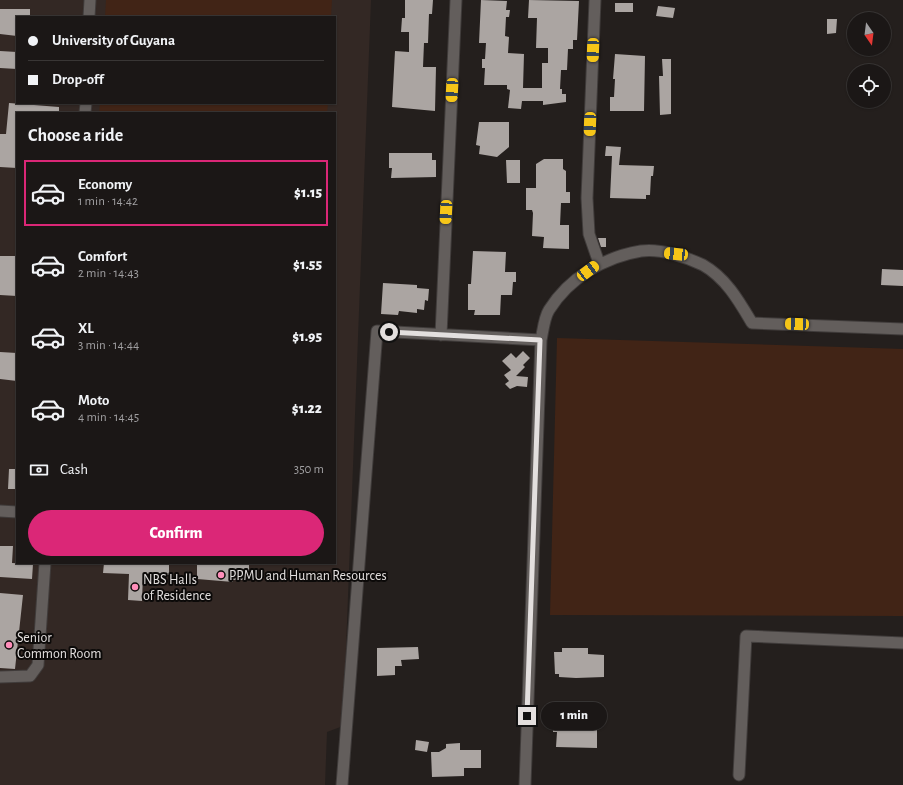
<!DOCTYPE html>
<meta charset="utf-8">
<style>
:root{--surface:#1b1716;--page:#282423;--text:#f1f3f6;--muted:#a09fa1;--line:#393635;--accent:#db2777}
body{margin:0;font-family:"Alegreya Sans",sans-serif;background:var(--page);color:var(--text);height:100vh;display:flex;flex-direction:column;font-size:15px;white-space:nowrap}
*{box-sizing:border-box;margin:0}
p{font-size:13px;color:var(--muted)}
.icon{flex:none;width:22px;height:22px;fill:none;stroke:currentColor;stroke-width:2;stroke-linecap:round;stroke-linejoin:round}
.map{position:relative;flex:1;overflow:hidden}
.sheet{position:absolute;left:16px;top:112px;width:320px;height:452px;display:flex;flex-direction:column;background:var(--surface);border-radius:0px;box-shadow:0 1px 3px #0004,0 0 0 1px var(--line)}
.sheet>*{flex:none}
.hud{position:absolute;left:16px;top:16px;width:320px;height:88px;border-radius:0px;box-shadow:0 1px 3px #0004,0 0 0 1px var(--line);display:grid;align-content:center;height:88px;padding:0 12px;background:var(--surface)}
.needle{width:26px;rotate:166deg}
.controls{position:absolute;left:847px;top:12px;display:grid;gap:8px}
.controls a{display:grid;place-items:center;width:44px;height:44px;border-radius:50%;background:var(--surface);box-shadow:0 1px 3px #0004,0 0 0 1px var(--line);font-size:20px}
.end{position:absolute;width:18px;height:18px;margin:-9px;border:5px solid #e3dfde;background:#111;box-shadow:0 0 0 2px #111}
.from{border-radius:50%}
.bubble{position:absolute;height:28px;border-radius:14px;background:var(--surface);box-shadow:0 1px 3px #0004,0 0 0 1px var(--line);font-size:13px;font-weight:800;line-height:28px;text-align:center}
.car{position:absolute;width:12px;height:24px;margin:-12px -6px;border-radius:5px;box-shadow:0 0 3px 1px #0007;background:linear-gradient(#f5c518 24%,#345 0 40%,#f5c518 0 76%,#345 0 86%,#f5c518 0)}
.hud b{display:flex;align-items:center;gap:14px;height:38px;font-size:15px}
.hud b+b{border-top:1px solid var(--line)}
.hud i{width:10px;height:10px;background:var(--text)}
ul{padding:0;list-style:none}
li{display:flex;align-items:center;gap:12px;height:66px;margin:0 8px 6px;padding:0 4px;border:2px solid transparent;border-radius:0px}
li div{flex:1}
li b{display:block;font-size:15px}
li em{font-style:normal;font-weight:800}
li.active{border-color:var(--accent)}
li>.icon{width:36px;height:36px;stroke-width:1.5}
h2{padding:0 12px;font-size:18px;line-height:48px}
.pay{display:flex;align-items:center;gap:10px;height:44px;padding:0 12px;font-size:15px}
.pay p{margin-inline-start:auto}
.cta{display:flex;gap:8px;margin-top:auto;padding:8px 12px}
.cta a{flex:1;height:46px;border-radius:24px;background:var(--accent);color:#fff;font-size:16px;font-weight:800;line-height:46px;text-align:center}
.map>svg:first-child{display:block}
</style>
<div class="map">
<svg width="903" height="785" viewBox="0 0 903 785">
<rect width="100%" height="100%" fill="#241f1d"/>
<path fill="#332824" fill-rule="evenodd" d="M 0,0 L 371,0 L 343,726 L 327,732 L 325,785 L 0,785 ZM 17,17 L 335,17 L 335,103 L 17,103 ZM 17,113 L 335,113 L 335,563 L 17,563 Z"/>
<path fill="#412416" d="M 106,0 L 332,0 L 331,17 L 105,17 Z
M 100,103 L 328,103 L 327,113 L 99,113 Z
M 557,338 L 903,349 L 903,616 L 550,615 Z"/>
<path fill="#aba5a2" d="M 405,0 L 433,0 L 432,14 L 429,14 L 428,43 L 424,43 L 423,67 L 436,67 L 435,111 L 392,107 L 395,51 L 409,52 L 409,32 L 401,32 L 402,18 L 405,18 Z
M 481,0 L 507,1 L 506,10 L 510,10 L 509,17 L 506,17 L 505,36 L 509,37 L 508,53 L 524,54 L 523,88 L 542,88 L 542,63 L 548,63 L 548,48 L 536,48 L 537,18 L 528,18 L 529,0 L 579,1 L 577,40 L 573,40 L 573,49 L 568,49 L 567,70 L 561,70 L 560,89 L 562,89 L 562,94 L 566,94 L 566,102 L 543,105 L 543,101 L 522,101 L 521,109 L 508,108 L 510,90 L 507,89 L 507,85 L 484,85 L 485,68 L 482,68 L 482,59 L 485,59 L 486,43 L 479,43 Z
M 615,3 L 633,3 L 633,12 L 615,12 Z
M 658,6 L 675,8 L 673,18 L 656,16 Z
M 0,9 L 30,9 L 30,17 L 17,17 L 17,36 L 0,34 Z
M 827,19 L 837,19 L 836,33 L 827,34 Z
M 0,51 L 17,52 L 17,69 L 0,68 Z
M 615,54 L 645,56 L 644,111 L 610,111 L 610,97 L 614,97 L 615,79 L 613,79 Z
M 662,59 L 671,59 L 671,114 L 660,115 L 659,76 L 663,76 Z
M 9,103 L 59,107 L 59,113 L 17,113 L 17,168 L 0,167 L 0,134 L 6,134 Z
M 479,122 L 509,122 L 509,147 L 497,157 L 479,154 L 480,146 L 476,145 Z
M 606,146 L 621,147 L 619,165 L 654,166 L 653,176 L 651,176 L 650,195 L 646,195 L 646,199 L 610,198 L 612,156 L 605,156 Z
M 389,153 L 432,153 L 432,160 L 436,160 L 436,177 L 391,178 L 392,168 L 389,168 Z
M 544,159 L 563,159 L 563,169 L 566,171 L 566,192 L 570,192 L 570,203 L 561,203 L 560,225 L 569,225 L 569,249 L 543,248 L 544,237 L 532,236 L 533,213 L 532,210 L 526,210 L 526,188 L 536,188 L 536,164 Z
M 506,160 L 520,160 L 520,183 L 507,183 Z
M 598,238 L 606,238 L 606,247 L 601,247 Z
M 473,251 L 506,252 L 505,272 L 516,272 L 516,282 L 513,282 L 512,295 L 501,295 L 500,315 L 474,315 L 475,310 L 468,310 L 468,284 L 471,284 Z
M 0,256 L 17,256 L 17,296 L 0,295 Z
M 882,269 L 903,270 L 903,286 L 881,285 Z
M 383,283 L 417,285 L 417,288 L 429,289 L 428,301 L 425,300 L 424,310 L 417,309 L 417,313 L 399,311 L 398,315 L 381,314 Z
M 523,351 L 530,358 L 523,365 L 525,367 L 516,376 L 528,377 L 527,387 L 517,386 L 510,389 L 505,384 L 509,381 L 504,375 L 511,370 L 502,361 L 511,353 L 516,358 Z
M 0,352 L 17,353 L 17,381 L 0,379 Z
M 9,469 L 17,469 L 17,489 L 8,489 Z
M 0,546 L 13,546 L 12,563 L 33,564 L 32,579 L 0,577 Z
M 104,563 L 169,563 L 169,575 L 143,574 L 142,601 L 128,600 L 129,574 L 103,573 Z
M 197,563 L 249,563 L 249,571 L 244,571 L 244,580 L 233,580 L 233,582 L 197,579 Z
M 0,593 L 23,595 L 15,669 L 0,668 Z
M 418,647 L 419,659 L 401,660 L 402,666 L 395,666 L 395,675 L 377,676 L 377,648 Z
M 562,648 L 588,648 L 588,654 L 604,655 L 604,677 L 576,678 L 559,677 L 559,674 L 555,674 L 554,652 L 562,652 Z
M 553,720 L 597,721 L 597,748 L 556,747 L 557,732 L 553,732 Z
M 416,740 L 429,742 L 427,752 L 415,750 Z
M 460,743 L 460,750 L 481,750 L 481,768 L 464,768 L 464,776 L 432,777 L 431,752 L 439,752 L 446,748 L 446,744 Z"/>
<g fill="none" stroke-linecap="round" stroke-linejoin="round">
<defs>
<path id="street" d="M 595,0 L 587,198 L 589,234 L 599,263
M 89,17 L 90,0
M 85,113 L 86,103
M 441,335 L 456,0
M 0,511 L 17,512
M 0,677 L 30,676 L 38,665 L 45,563
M 739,775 L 746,636 L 903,643
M 342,785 L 377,331 L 541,340
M 525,785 L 541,340 C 543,331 544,318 549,310 C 569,278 604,257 641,251 C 660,248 686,257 703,265 C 726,278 739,301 752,323 L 903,329"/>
</defs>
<use href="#street" stroke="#403c3b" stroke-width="13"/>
<use href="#street" stroke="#635e5c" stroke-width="11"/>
</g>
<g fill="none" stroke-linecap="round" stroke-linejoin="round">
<path stroke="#e3dfde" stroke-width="5" d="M 389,332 L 540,340 L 527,716"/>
</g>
<g fill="#ff8eba" stroke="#0c0a09" stroke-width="1.5">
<circle cx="221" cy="575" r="4"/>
<circle cx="135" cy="587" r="4"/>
<circle cx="9" cy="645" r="4"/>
</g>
<g text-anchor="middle" stroke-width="4" stroke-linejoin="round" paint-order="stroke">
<g font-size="14" fill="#e3dfde" stroke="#0c0a09" text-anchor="start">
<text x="229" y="580">PPMU and Human Resources</text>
<text x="143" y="584">NBS Halls<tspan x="143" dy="16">of Residence</tspan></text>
<text x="17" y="642">Senior<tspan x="17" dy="16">Common Room</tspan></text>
</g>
</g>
</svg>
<div class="controls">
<a><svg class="needle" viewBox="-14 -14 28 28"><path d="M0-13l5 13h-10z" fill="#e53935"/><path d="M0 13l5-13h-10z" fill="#a09fa1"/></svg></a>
<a><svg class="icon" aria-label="locate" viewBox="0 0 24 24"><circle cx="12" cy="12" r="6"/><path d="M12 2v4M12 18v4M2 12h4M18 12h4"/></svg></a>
</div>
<i class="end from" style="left:389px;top:332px"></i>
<i class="end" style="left:527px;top:716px"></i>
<div class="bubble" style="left:541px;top:702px;width:66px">1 min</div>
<i class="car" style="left:593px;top:50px;rotate:182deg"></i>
<i class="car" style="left:452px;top:90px;rotate:183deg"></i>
<i class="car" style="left:590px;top:124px;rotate:182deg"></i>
<i class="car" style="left:446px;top:212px;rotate:183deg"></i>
<i class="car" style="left:676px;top:254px;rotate:276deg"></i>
<i class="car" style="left:588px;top:271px;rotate:53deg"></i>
<i class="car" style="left:797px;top:324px;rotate:272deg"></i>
<div class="hud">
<b><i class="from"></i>University of Guyana</b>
<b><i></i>Drop-off</b>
</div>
<section class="sheet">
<h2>Choose a ride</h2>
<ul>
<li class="active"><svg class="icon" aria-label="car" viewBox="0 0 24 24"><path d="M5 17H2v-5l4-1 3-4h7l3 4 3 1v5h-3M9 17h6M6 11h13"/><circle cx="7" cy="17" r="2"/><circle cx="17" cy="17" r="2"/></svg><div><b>Economy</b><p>1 min · 14:42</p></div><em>$1.15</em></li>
<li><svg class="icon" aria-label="car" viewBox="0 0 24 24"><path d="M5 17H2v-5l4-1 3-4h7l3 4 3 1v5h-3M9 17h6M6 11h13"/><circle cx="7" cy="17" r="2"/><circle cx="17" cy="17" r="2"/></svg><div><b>Comfort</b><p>2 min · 14:43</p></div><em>$1.55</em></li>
<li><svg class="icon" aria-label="car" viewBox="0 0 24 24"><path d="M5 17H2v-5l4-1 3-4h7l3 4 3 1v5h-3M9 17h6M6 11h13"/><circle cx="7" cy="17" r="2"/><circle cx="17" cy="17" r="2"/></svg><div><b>XL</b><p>3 min · 14:44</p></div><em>$1.95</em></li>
<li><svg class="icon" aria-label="car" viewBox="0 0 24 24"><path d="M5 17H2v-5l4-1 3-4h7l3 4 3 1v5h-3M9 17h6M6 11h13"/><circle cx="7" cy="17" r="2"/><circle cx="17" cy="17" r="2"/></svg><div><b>Moto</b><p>4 min · 14:45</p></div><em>$1.22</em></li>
</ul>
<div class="pay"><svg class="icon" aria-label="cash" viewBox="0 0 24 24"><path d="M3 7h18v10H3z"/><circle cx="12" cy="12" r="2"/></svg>Cash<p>350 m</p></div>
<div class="cta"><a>Confirm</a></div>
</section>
</div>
